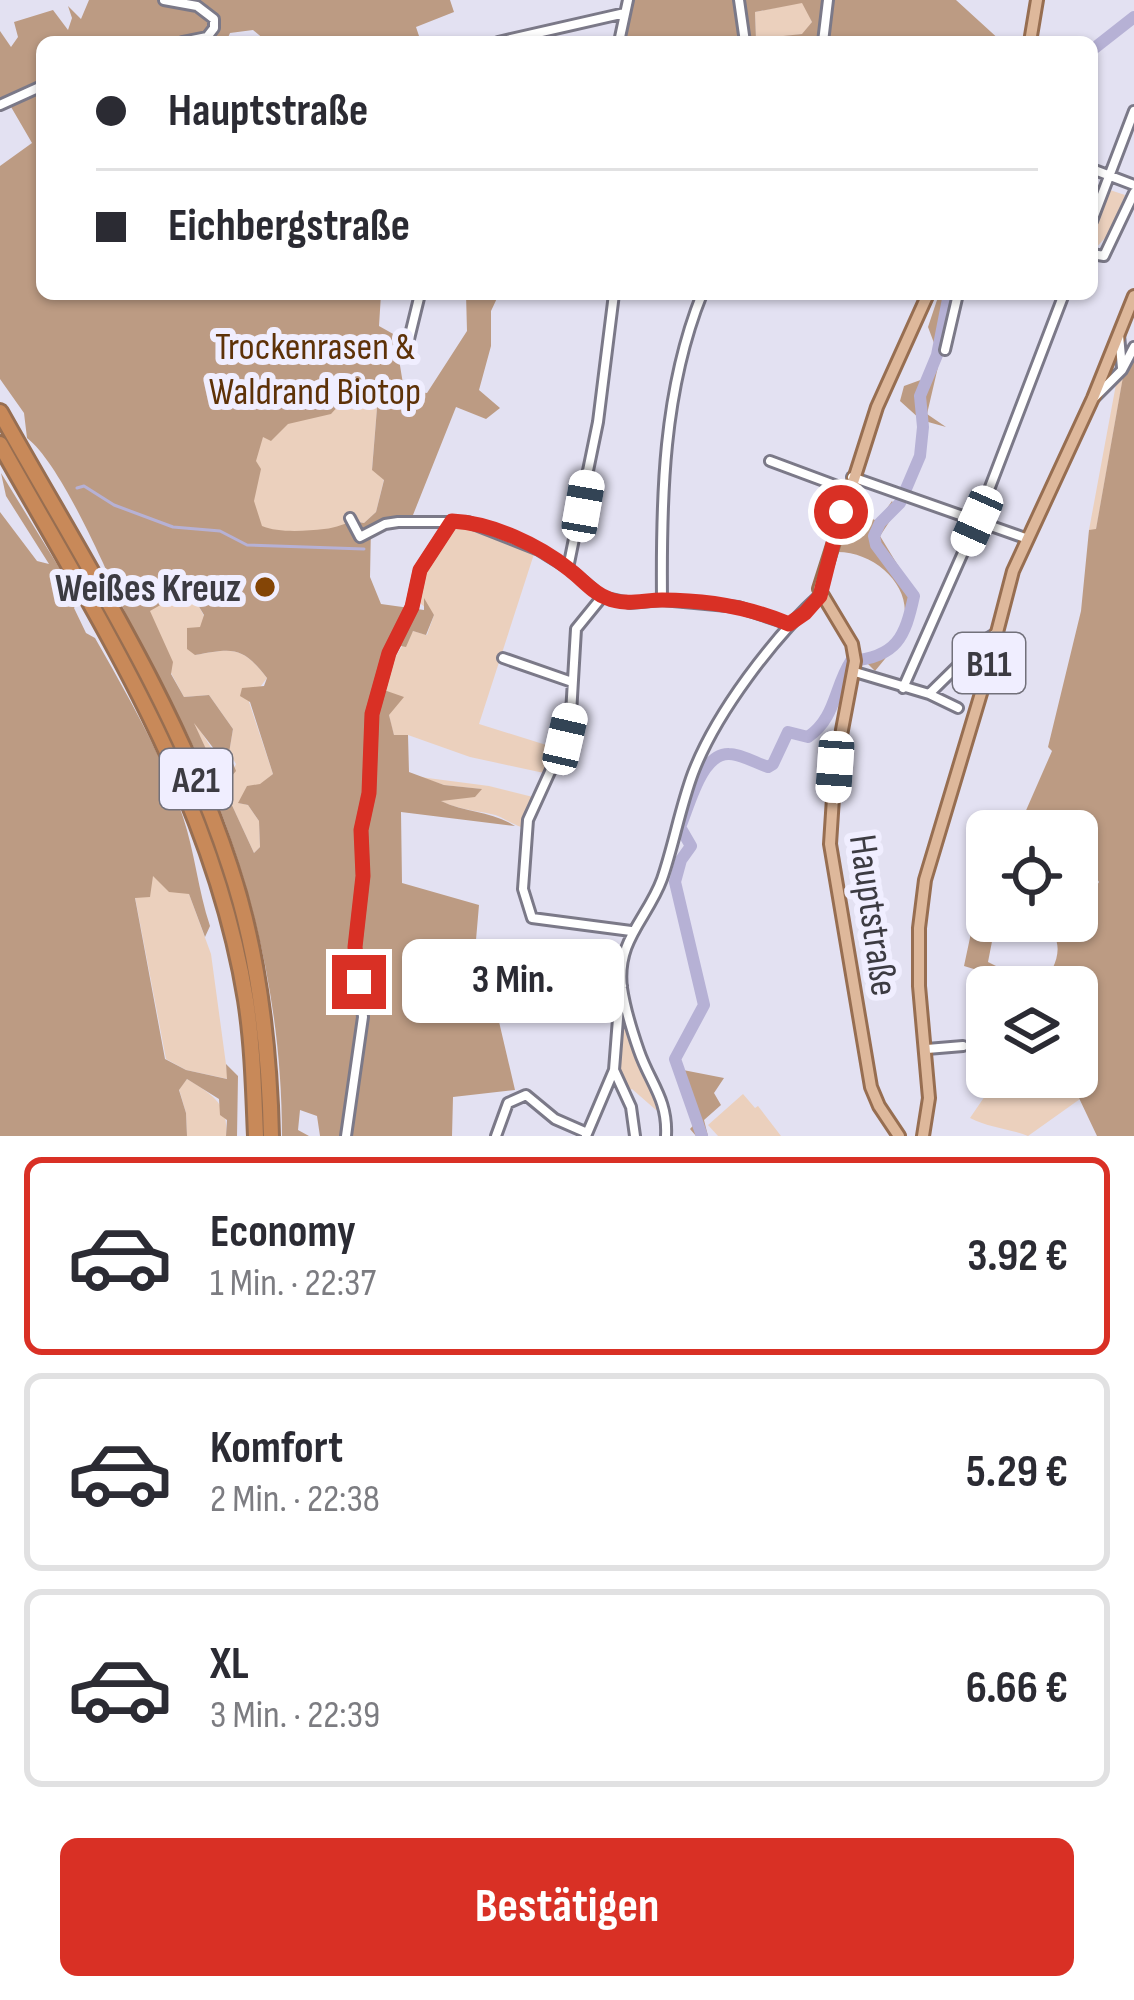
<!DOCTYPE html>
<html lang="de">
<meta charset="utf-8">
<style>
:root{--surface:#fff;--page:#f7f7f7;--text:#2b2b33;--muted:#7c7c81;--line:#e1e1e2;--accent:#d93025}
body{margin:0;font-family:"Sofia Sans Condensed",sans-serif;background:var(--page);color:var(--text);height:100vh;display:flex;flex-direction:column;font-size:45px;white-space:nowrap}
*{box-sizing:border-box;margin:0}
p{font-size:39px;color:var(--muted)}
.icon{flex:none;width:66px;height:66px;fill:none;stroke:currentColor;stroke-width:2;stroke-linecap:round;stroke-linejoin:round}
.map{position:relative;height:1136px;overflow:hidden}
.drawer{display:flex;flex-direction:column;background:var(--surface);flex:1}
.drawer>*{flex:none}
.banner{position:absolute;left:36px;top:36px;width:1062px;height:264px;border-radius:18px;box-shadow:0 3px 9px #0004;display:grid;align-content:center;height:264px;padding:0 60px;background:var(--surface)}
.tools{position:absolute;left:966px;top:810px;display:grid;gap:24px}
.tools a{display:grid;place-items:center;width:132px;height:132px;border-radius:18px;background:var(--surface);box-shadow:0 3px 9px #0004;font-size:60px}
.end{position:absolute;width:54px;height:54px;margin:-27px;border:15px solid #d93025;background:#fff;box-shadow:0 0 0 6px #fff}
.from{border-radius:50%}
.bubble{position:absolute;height:84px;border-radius:18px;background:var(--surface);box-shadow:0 3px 9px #0004;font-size:39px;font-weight:700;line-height:84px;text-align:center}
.car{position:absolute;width:36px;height:72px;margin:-36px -18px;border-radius:15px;box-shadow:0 0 9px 3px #0007;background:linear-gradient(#fff 24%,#345 0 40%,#fff 0 76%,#345 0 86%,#fff 0)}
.banner b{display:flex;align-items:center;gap:42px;height:114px;font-size:45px}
.banner b+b{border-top:3px solid var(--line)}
.banner i{width:30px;height:30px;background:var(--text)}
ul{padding:21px 0 0;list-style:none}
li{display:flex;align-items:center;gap:36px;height:198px;margin:0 24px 18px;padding:0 36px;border:6px solid var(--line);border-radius:18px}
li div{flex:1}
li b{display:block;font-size:45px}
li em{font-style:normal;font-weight:700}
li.on{border-color:var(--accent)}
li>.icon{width:108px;height:108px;stroke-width:1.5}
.cta{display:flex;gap:24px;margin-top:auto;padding:24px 60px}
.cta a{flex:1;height:138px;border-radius:18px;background:var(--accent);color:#fff;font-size:48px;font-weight:700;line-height:138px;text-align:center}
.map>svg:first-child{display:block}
</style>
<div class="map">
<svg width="1134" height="1136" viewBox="0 0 1134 1136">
<rect width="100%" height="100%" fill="#e3e1f2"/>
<path fill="#ebd0bd" d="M 803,2 L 812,22 L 803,34 L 756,40 L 755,12 Z
M 1110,190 L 1125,195 L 1116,218 L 1119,223 L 1092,252 L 1092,238 Z
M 1134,342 L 1134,355 L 1124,372 L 1096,530 L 1089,530 L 1119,368 Z
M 252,356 L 381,388 L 371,407 L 377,408 L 372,469 L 384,479 L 376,512 L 364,523 C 348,519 343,527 328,530 C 298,535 262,530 232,527 Z
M 461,524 L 534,554 L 479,724 L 559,749 L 551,768 L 544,773 L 470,757 L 408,735 L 394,735 C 381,688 383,670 413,631 L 427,635 L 434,615 L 413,597 C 420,573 435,532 461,524 Z
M 173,584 L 187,584 L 204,616 L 195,655 C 234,648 242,646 267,678 L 249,702 L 273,774 L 239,803 L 248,805 L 259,821 L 260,847 L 254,853 L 189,713 L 230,777 L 236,764 L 229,753 L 233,729 L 209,695 L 184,697 L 171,673 L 149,610 L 169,600 Z
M 420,777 L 489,786 L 533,797 L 521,827 C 511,824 502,816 491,814 C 472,810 457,809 438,800 L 481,789 L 444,785 Z
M 153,875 L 189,894 L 211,954 L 228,1079 L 186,1070 L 166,1059 L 135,897 Z
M 620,1020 L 627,1025 L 635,1055 L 662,1109 L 656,1110 L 632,1089 L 626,1091 L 617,1073 Z
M 1011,1077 L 1069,1077 L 1080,1099 L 1028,1136 C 1008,1128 989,1128 970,1118 L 987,1093 Z
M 187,1079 C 212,1094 229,1104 226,1136 L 187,1136 L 186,1113 L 179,1089 Z
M 743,1094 L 755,1108 L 758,1106 L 781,1136 L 718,1136 L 708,1125 Z"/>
<path fill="#bc9b83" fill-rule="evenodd" d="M 89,0 L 450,0 L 454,12 L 416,27 L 421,42 L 294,42 L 290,37 L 265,40 L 253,30 L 230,33 L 226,42 L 42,42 L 42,294 L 381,294 L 379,326 L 395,335 L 404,390 L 427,393 L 467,331 L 466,294 L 499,294 L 491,311 L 491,346 L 479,390 L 500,408 L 486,419 L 456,407 L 413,515 L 371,525 L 370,577 L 381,604 L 424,610 L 424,598 L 434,615 L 426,635 L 413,631 L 406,647 L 401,646 L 391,662 L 384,690 L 404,697 L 389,715 L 394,735 L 408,735 L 409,772 L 444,785 L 482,789 L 475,797 L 441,801 C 466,813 492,811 515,826 L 401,812 L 402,883 L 479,905 L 471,998 L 493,996 L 515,1090 L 453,1097 L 452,1136 L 320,1136 L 317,1116 L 300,1110 L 298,1130 L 309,1136 L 282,1136 C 282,1003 251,873 196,752 C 176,708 149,666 129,621 C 109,576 62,465 27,438 L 24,413 L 0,379 L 0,166 L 32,143 L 7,100 L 0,103 L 0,31 L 11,47 L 18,37 L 14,22 L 53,10 L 68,30 L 72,18 L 68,6 L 81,19 ZM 350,393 L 365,395 L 377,408 L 372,470 L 384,480 L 376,512 L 364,523 C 348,519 340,528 324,529 C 306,531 278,533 262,526 L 254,501 L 261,469 L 256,461 L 263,437 L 271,441 L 288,424 L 331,414 ZM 173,585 L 186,585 L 204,615 L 200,627 L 187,628 L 187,649 L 195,655 C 234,648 242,646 267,678 L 264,686 L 242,688 L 240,696 L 250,702 L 273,774 L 260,784 L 247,786 L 238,803 L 248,805 L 259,821 L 260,847 L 254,853 L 194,723 L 221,758 L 230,778 L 236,771 L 229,753 L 233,729 L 209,695 L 184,697 L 171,674 L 173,662 L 150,611 L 169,600 Z
M 632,0 L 956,0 L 1002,42 L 623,42 ZM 802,3 L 812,22 L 802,34 L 756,39 L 755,12 Z
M 939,294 L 955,294 L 927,414 L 946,427 L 921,420 L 900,401 L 904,386 L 926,378 L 937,351 L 928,327 Z
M 1134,355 L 1134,1136 L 1097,1136 L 1069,1077 L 1077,1077 L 1077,987 L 1041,987 C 1057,966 1069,939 1040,922 L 1017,935 L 1021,921 L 1077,921 L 1077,897 L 1090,897 L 1099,882 L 1093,872 L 1086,881 L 1086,867 L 1077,857 L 1077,831 L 1017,831 L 1052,751 L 1048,747 L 1081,611 L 1089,530 L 1096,529 L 1124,371 Z
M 1,473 L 79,600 L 74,608 L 86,633 L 95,638 C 128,696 161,753 183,817 C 195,853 198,890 210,926 L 205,937 L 189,894 L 169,892 L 153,876 L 150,897 L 135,898 L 165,1059 L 186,1070 L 227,1079 L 226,1064 L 238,1076 L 237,1136 L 226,1136 L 227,1120 L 220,1115 L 219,1099 L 187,1079 L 179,1090 L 186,1113 L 187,1136 L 0,1136 L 0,512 L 37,561 L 49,564 L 6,496 Z
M 892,501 L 897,510 L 880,536 L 916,595 L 894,648 L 875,671 L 862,658 C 869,655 882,652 888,646 C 931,606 884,550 835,552 L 846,510 L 878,521 Z
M 987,898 L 987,921 L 996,921 L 988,962 L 996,966 L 1001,987 L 992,987 L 990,974 L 964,966 L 971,933 Z
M 683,1070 L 724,1078 L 714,1093 L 721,1105 L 704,1120 L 708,1136 L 696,1136 L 690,1129 L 699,1119 Z"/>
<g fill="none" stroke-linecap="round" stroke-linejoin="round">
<path stroke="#b6b1d5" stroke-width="3" d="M 77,488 L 84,486 L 114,505 L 173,527 L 220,531 L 247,545 L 364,549"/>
<path stroke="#b6b1d5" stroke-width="12" d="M 1092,50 L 1134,17
M 702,1136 L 675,1059 L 704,1005 L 675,882 L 681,860 L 691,846 L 680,827 C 689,807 701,753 729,754 C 741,754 756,763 768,767 L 773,764 L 788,732 L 808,737 C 836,718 834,687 851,661 C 897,657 905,637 914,596 L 876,545 L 874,536 L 880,523 L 900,503 L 920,456 L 923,427 L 920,396 L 937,355 L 949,294"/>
<defs>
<path id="minor" d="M 164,0 L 197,6 L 214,19 L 214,28 L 207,37 L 182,42
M 739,0 L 745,42
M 498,42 L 625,13
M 619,42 L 628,0
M 823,42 L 828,0
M 0,105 L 42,86
M 1092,169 L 1134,185
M 1092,221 L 1134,111
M 1092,254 L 1104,256 L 1134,193
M 1119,335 L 1122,368
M 408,343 L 420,294
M 945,350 L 958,294
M 1095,397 L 1122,370 L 1134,347
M 770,461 L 848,490
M 852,477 L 1028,539
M 350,518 L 360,537 L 385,524 L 398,522 L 468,522 L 539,550 L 568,568 L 602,597 L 630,603 L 662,600 L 738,607 L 789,624
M 568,568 L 598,422 L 614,294
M 602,597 L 576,629 L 571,714 L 565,739 L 528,820 L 523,889 L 532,918 L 631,931
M 662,600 C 661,497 663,391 702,294
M 503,658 L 572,682
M 855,672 L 929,694 L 958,708
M 903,688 L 977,521 L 1064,294
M 929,694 L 982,642 L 998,632
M 516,1000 L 534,961 L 558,950 L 597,957 L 610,979 L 622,986
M 927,1049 L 963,1046
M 614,1070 L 631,1107 L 635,1136
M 346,1136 L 363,1017 L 355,947 L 363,876 L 361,830 L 369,793 L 372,714 L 389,653 L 412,607 L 420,570 L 452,521
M 496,1136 L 508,1103 L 526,1095 L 555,1119 L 587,1133
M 586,1136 L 614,1070 L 620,993
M 666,1136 C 668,1099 650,1083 639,1051 C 632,1031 625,1008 622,988 C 616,940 648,918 662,879 C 674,844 680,808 693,773 C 716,713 773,638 820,595"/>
<path id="major" d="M 1030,42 L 1037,0
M 899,1136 L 879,1106 L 871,1087 L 830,844 L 835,767 L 855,661 L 852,644 L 819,589 L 877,407 L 928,294
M 923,1136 L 929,1098 L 919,986 L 919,928 L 925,880 L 982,690 L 1013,571 L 1093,398 L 1134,296"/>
<path id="highway" d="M 0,412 C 82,559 178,706 230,867 C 259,954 269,1045 271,1136
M 0,444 C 99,621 213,795 246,1000 C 253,1045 254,1090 256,1136"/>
</defs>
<use href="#minor" stroke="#7b7988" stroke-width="14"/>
<use href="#major" stroke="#976e51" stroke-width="16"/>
<use href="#highway" stroke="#976e51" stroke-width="20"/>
<use href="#minor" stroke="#fff" stroke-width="8"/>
<use href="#major" stroke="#deb89b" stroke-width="10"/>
<use href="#highway" stroke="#c88959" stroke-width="14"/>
</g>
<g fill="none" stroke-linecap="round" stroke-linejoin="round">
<path stroke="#d93025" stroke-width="15" d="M 359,982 L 355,947 L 363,876 L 361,830 L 369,793 L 372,714 L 389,653 L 412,607 L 420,570 L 452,521 C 492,523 539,545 570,570 C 582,579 593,593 607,598 C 625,606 643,600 662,600 C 705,600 749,607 789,624 L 805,613 L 820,596 L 841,512"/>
</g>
<circle fill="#844506" stroke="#f0eeff" stroke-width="4.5" cx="265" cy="587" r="12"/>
<g text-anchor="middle" stroke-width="12" stroke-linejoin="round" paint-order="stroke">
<g fill="#f0eeff" stroke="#72717b" stroke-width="3">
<rect x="953" y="633" width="72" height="60" rx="9"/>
<rect x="160" y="749" width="72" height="60" rx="9"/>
</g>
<g font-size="36" font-weight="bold" fill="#3c3b42">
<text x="989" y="676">B11</text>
<text x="196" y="792">A21</text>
</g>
<g font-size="39" fill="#5e3208" stroke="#f0eeff">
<text x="315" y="359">Trockenrasen &amp;<tspan x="315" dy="45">Waldrand Biotop</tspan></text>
</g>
<g font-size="39" font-weight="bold" fill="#3c3b42" stroke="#f0eeff" text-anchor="end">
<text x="241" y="601">Weißes Kreuz</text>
</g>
<g font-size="39" fill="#3c3b42" stroke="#f0eeff">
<text transform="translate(875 915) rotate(82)" y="14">Hauptstraße</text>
</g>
</g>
</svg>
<div class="tools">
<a><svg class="icon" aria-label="locate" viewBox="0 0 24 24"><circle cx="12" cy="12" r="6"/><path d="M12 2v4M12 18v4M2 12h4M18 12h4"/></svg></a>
<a><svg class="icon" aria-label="layers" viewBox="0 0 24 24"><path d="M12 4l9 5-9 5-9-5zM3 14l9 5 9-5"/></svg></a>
</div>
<i class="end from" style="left:841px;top:512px"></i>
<i class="end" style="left:359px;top:982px"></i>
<div class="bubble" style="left:402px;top:939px;width:222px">3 Min.</div>
<i class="car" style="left:583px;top:506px;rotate:10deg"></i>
<i class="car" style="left:977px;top:521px;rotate:204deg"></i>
<i class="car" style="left:565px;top:739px;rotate:13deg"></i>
<i class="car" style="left:835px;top:767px;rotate:184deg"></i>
<div class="banner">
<b><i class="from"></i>Hauptstraße</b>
<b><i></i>Eichbergstraße</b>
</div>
</div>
<section class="drawer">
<ul>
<li class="on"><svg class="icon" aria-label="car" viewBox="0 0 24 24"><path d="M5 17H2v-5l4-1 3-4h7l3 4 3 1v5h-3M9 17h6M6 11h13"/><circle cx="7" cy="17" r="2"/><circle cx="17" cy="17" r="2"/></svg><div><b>Economy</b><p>1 Min. · 22:37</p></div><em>3.92 €</em></li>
<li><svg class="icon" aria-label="car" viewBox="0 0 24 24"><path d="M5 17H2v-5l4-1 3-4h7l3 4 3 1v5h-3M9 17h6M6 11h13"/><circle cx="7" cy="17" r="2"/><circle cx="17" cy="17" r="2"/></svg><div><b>Komfort</b><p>2 Min. · 22:38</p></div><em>5.29 €</em></li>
<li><svg class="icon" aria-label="car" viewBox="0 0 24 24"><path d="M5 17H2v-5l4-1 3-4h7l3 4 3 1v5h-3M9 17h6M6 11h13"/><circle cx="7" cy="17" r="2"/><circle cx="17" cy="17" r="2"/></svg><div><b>XL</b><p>3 Min. · 22:39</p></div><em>6.66 €</em></li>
</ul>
<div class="cta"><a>Bestätigen</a></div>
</section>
